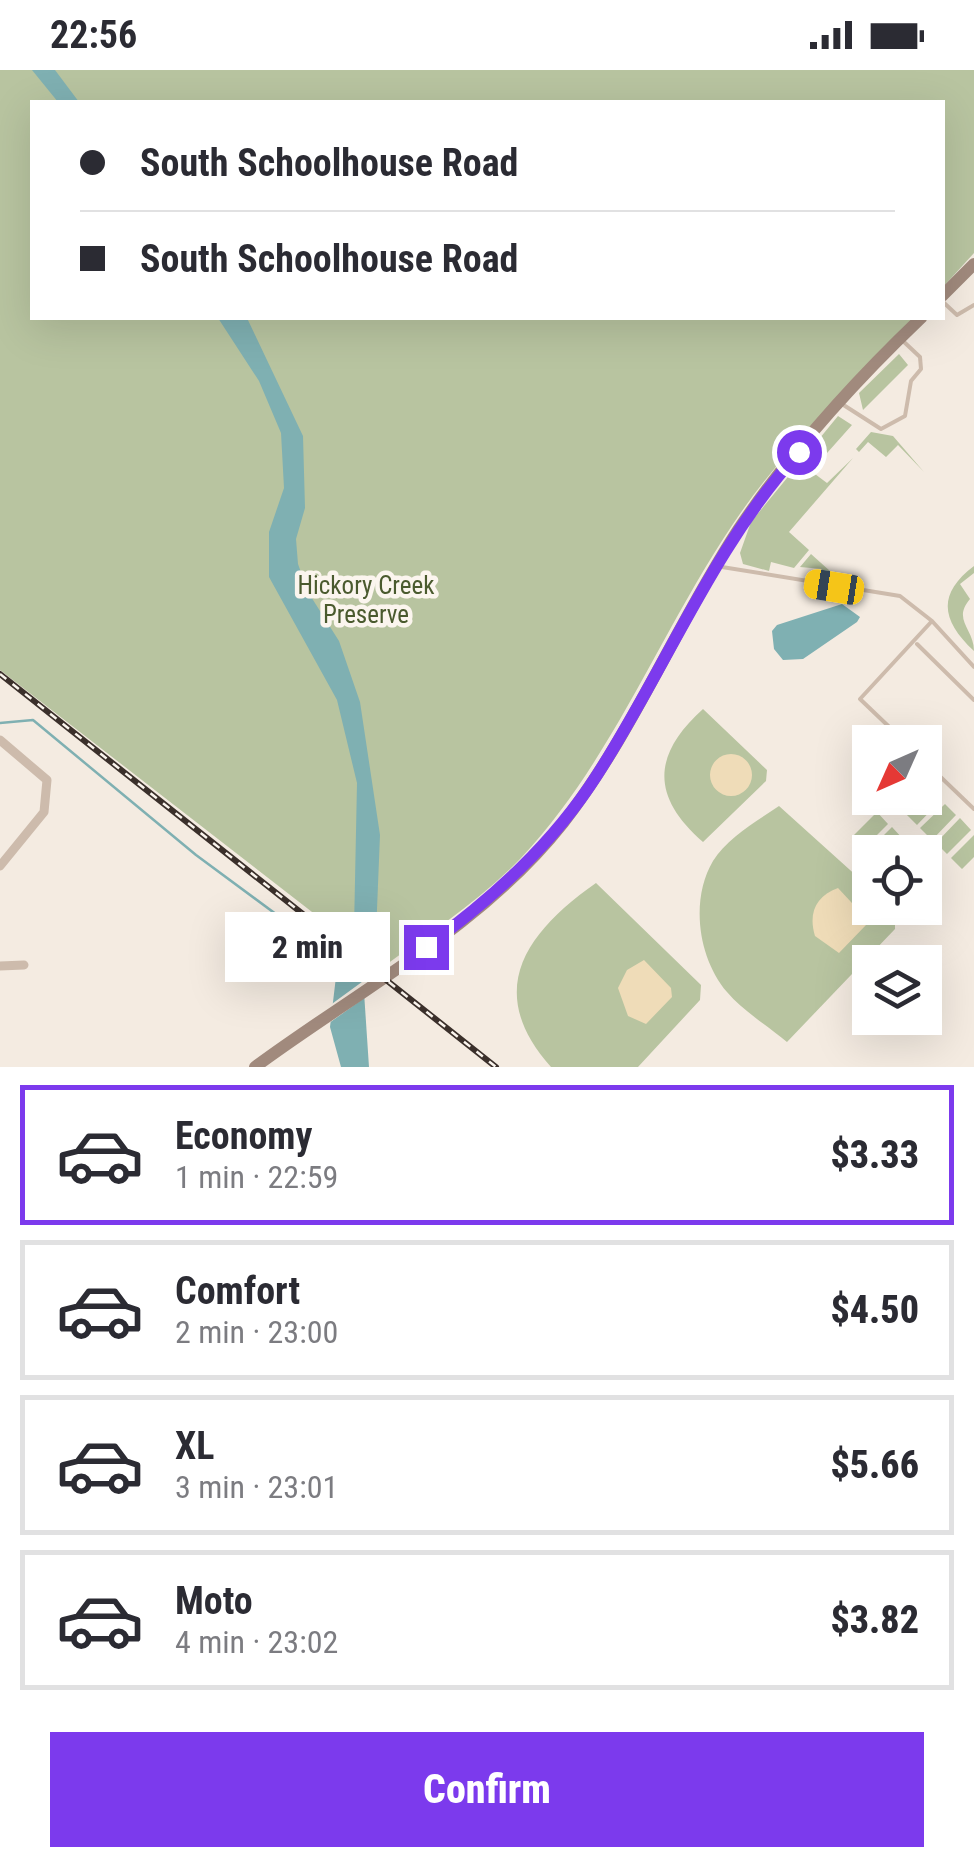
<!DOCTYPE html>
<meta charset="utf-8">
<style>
:root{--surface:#fff;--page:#f7f7f7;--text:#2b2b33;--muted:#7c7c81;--line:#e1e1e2;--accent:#7c3aed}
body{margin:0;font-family:"Roboto Condensed",sans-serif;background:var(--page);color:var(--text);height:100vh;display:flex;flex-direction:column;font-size:38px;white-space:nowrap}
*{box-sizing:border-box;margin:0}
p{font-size:32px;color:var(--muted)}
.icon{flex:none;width:55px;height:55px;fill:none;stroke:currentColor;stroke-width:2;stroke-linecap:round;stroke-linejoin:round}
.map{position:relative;height:997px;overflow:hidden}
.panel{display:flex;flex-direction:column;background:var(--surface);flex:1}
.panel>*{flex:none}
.hud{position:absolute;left:30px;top:30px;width:915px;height:220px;border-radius:0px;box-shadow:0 10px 40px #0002;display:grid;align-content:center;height:220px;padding:0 50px;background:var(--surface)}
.needle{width:65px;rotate:225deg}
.fabs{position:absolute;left:852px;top:655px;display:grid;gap:20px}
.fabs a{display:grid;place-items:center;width:90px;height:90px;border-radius:0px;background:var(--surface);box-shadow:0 10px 40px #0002;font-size:50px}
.end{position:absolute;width:45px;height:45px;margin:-22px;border:12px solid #7c3aed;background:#fff;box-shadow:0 0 0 5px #fff}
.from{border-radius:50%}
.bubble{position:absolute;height:70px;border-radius:0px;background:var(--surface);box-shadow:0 10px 40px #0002;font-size:32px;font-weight:800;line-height:70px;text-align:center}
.car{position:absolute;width:30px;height:60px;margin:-30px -15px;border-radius:12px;box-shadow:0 0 8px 2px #0007;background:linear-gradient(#f5c518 24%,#345 0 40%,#f5c518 0 76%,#345 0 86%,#f5c518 0)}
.hud b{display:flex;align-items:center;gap:35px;height:95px;font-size:38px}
.hud b+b{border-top:2px solid var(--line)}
.hud i{width:25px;height:25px;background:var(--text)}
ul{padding:18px 0 0;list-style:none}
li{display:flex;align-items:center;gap:30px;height:140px;margin:0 20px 15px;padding:0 30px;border:5px solid var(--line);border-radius:0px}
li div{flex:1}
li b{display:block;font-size:38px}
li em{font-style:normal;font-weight:800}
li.on{border-color:var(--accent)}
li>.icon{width:90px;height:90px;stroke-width:1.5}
.action{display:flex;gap:20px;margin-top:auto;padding:20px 50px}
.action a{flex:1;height:115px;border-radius:0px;background:var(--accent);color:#fff;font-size:40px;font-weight:800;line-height:115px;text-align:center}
.status{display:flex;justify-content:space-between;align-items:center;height:70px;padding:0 50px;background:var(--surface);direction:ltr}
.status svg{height:28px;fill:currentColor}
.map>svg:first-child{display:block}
</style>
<div class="status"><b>22:56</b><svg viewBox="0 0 49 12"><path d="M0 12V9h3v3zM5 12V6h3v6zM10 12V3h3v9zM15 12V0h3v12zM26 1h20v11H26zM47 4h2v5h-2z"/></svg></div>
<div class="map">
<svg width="974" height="997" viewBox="0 0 974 997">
<rect width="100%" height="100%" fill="#f4ebe1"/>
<path fill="#b8c4a0" d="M 0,0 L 974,0 L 974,183 L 943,217 L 942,32 L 32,32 L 32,248 L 914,248 C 853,314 783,379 733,454 C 659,564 612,691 521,788 C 481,830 430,863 383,897 L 0,600 Z
M 899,284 L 908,295 L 863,340 L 859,323 Z
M 838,346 L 852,355 L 811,401 L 827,413 L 853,388 L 789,462 L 809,480 L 794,498 L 771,492 L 769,501 L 743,494 L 740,483 L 751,452 Z
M 871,362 L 893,366 L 924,402 L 898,375 L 886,387 L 868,372 L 859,382 L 856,379 Z
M 811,484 L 840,510 L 822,510 L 822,499 L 800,497 Z
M 974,496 L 974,503 L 960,514 L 970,529 C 952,550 974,559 974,581 C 941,550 937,524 974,496 Z
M 703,639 L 767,700 L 766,711 L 703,772 C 650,726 653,684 703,639 Z
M 930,719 L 941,730 L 917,755 L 905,743 Z
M 945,734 L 956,745 L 932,770 L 920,758 Z
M 779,736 L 870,818 L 870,838 L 895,841 L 895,859 L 787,972 C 768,956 743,941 727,922 C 698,888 690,830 713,791 C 727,768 757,751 779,736 Z
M 877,742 L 888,754 L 864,778 L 852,767 Z
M 960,748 L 971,760 L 947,784 L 936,773 Z
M 892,757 L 903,769 L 889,782 L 870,785 L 867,782 Z
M 974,765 L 974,787 L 962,799 L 951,788 Z
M 596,813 L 701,915 L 700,930 L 638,997 L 551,997 C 483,921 526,862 596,813 Z"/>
<path fill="#efdcb8" d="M710 705a21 21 0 1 1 42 0a21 21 0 1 1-42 0Z
M 838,818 L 864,846 L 866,855 L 839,883 L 815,866 C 808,843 816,826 838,818 Z
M 644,890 L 671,918 L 672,927 L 646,954 L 628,946 L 618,918 L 627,900 Z"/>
<path fill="#7fb0b2" d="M 32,0 L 55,0 L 79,32 L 58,32 Z
M 218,248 L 247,248 L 303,366 L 305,438 L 296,469 L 298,494 L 308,522 L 339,571 L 360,632 L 380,765 L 376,864 L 362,892 L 369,997 L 341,997 L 330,957 L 338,890 L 354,859 L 357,713 L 337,630 L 269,507 L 269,462 L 284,418 L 281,363 L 259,311 Z
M 842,534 L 860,547 L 857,552 L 803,589 L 783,590 L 774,579 L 772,561 L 777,555 Z"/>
<path fill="#f4ebe1" d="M 343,872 L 368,892 L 367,926 L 325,956 L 329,936 L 366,909 L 336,884 Z"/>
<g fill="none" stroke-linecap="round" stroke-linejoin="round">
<path stroke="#7fb0b2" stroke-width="2.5" d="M 0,653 L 33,650 L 196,785 L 338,890"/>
<path stroke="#cdbbac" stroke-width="4" d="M 942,231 L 957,245 L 974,235
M 842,334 L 881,359 L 905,346 L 911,311 L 921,299 L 920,287 L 903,271
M 722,497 L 900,526 L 932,551 L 974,597
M 917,574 L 974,630
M 905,672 L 860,629 L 932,551
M 925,692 L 974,739"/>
<path stroke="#cdbbac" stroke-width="9" d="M 0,670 L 47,710 L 44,742 L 0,796
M 0,896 L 24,895"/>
<path stroke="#a18a7d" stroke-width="12" d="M 942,226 L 974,194
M 255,997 C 359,920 482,856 563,753 C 633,663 676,555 738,460 C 789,384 855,311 921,248"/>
<defs>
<path id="rail" d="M 0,604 L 496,997"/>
</defs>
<use href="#rail" stroke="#3b302b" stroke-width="6"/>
<use href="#rail" stroke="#fbf5ee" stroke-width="2.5" stroke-dasharray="8" stroke-linecap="butt"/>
</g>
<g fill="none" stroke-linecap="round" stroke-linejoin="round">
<path stroke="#7c3aed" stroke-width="12" d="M 426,877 C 493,828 553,774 597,705 C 666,598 713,477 799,382"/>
</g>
<g text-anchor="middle" stroke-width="9" stroke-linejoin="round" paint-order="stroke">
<g font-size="25" fill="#4a5a2e" stroke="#fbf5ee">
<text x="366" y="524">Hickory Creek<tspan x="366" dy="29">Preserve</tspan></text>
</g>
</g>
</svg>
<div class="fabs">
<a><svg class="needle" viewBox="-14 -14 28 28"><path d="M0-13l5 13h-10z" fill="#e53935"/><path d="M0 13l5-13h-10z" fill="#7c7c81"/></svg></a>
<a><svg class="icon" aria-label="locate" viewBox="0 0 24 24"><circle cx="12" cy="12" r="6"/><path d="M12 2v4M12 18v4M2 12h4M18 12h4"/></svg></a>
<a><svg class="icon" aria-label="layers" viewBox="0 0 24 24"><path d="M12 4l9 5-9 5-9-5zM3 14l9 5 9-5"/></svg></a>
</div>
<i class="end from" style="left:799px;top:382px"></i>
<i class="end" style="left:426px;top:877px"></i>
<div class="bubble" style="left:225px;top:842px;width:165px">2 min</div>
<i class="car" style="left:834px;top:517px;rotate:279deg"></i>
<div class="hud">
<b><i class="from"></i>South Schoolhouse Road</b>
<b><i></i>South Schoolhouse Road</b>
</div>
</div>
<section class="panel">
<ul>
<li class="on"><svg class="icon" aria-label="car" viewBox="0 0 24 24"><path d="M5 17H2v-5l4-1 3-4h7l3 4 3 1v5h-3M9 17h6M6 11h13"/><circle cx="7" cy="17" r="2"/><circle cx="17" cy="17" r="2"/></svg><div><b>Economy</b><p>1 min · 22:59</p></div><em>$3.33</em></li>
<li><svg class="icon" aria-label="car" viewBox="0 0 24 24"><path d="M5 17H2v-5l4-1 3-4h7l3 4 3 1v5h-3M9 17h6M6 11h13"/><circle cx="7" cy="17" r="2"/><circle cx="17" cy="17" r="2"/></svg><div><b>Comfort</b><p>2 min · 23:00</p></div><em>$4.50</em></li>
<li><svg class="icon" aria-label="car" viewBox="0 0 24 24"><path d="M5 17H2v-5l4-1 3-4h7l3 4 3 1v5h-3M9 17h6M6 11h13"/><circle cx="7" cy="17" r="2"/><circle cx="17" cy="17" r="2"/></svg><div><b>XL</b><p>3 min · 23:01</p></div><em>$5.66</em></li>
<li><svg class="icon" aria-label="car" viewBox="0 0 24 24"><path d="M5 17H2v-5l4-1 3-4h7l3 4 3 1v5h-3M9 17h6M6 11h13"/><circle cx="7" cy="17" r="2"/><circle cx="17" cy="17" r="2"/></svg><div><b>Moto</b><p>4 min · 23:02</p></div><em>$3.82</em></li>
</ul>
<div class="action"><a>Confirm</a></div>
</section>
